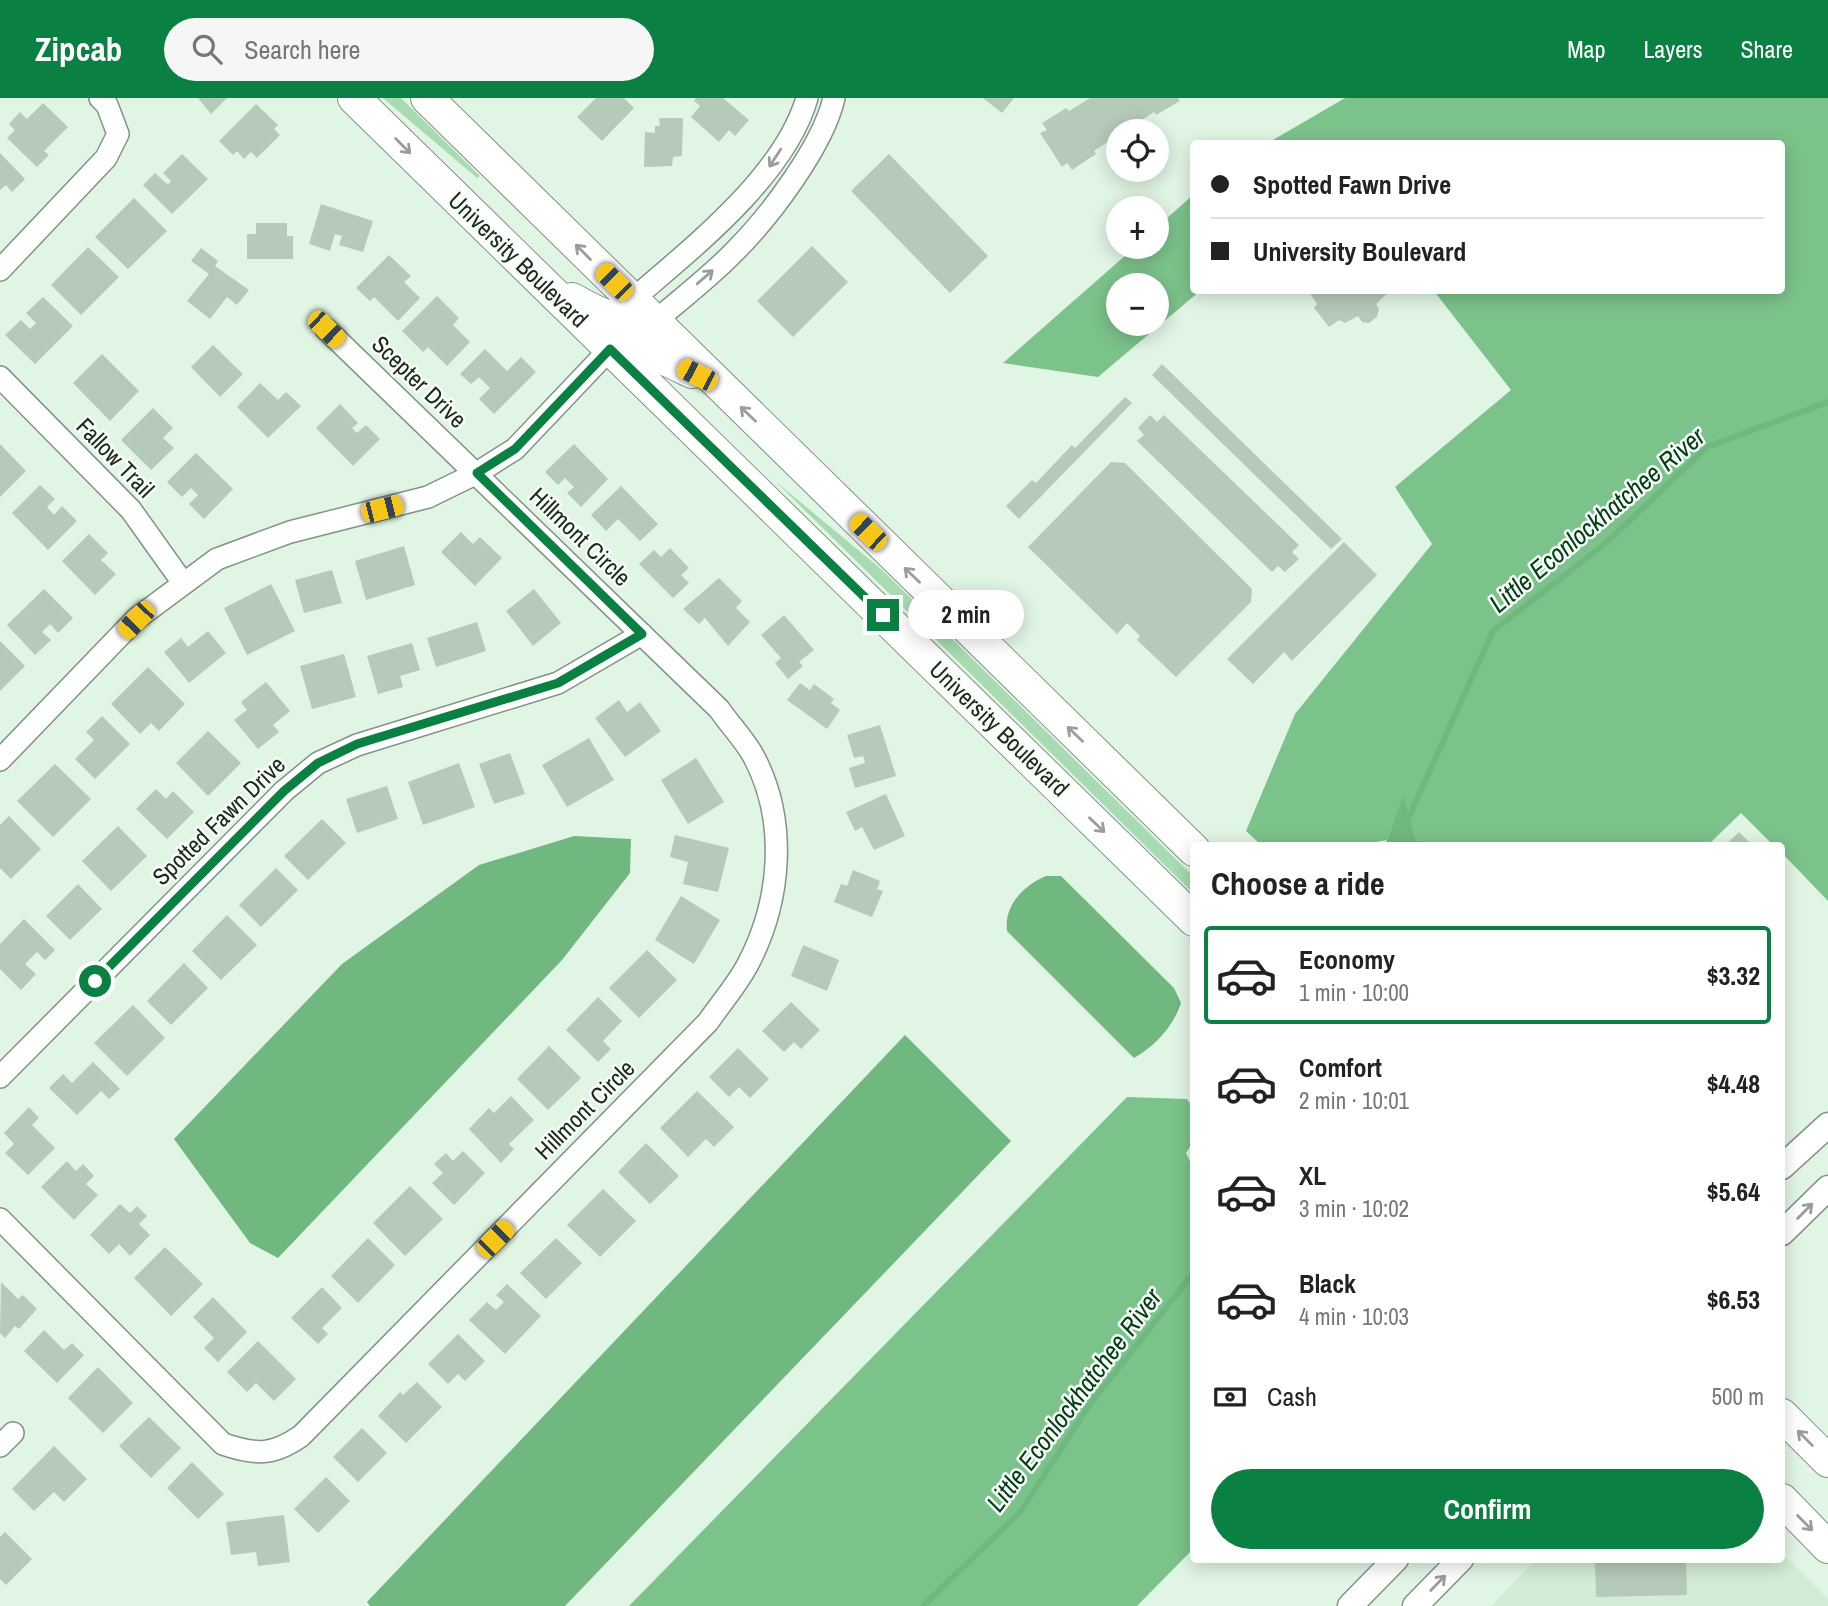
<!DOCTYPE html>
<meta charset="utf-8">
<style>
:root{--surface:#fff;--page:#f6f6f6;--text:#222;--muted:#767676;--line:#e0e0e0;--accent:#0b8043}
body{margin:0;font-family:"Archivo Narrow",sans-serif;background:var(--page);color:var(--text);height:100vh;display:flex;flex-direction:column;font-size:26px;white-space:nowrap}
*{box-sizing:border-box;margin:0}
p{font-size:23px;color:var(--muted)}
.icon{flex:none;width:38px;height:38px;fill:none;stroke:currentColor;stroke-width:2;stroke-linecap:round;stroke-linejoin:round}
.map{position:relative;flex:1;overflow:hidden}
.side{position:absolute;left:1190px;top:744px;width:595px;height:721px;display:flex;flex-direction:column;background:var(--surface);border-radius:7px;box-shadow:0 4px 18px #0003}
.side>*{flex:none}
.banner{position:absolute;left:1190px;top:42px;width:595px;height:154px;border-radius:7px;box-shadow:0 4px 18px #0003;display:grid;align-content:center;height:154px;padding:0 21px;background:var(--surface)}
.buttons{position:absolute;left:1106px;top:21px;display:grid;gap:14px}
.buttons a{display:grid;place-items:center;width:63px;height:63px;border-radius:50%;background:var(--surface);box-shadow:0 4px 18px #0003;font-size:35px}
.end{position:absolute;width:32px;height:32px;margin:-16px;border:9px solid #0b8043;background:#fff;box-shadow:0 0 0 4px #fff}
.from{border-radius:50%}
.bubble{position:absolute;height:49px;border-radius:24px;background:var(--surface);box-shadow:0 4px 18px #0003;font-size:23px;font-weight:700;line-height:49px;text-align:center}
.car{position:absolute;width:21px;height:42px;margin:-21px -10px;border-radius:9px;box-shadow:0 0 5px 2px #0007;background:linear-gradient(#f5c518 24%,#345 0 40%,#f5c518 0 76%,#345 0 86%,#f5c518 0)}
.banner b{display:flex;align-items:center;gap:24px;height:66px;font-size:26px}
.banner b+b{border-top:2px solid var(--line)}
.banner i{width:18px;height:18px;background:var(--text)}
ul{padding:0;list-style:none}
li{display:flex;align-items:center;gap:21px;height:98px;margin:0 14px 10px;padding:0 7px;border:4px solid transparent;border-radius:7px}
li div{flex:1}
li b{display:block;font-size:26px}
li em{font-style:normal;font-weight:700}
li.active{border-color:var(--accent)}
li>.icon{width:63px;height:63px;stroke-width:1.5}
h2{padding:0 21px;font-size:32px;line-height:84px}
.pay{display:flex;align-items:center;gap:18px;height:77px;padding:0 21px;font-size:26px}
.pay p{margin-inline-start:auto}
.cta{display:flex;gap:14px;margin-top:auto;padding:14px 21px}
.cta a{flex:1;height:80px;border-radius:42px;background:var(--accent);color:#fff;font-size:28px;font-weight:700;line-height:80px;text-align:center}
header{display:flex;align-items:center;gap:42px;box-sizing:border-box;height:98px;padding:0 35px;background:var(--accent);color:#fff}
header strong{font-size:33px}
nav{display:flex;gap:38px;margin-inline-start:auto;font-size:24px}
.search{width:490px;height:63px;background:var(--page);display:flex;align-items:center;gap:18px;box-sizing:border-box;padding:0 24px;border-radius:38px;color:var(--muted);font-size:26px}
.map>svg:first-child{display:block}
</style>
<header>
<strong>Zipcab</strong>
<div class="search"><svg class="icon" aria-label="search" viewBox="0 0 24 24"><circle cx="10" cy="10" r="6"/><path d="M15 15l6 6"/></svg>Search here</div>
<nav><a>Map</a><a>Layers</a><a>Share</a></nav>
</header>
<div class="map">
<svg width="1828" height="1508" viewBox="0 0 1828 1508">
<rect width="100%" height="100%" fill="#e1f5e4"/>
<path fill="#d2ecd6" d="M 1782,1455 L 1828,1501 L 1828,1508 L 1491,1508 L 1537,1461 L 1782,1461 Z"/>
<path fill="#a8dbb2" d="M 383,0 L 401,0 L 480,78 L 477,80 Z
M 775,383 L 881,471 L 1193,778 L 1193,795 Z"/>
<path fill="#7cc28b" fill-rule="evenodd" d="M 1345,0 L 1828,0 L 1828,803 L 1782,755 L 1782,747 L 1773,747 L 1741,715 L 1708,747 L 1418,747 L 1403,700 L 1387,742 L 1361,747 L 1261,747 L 1246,733 L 1295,616 L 1432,446 L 1395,389 L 1511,292 L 1434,193 L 1782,192 L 1782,46 L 1268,45 Z
M 1193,97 L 1194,192 L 1200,193 L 1098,279 L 1003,265 L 1135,149 L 1157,149 L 1157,129 ZM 1118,187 L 1157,187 L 1157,226 L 1118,226 Z
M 1127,999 L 1187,1001 C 1198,1015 1197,1041 1186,1055 C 1194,1070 1198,1091 1190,1106 L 1194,1109 L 1193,1451 L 1137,1508 L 629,1508 Z"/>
<path fill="#71b780" d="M 1403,698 L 1418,747 L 1385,747 L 1387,742 Z
M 574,738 L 631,741 L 630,775 L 562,862 L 278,1160 L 250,1145 L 174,1041 L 342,866 L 479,767 Z
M 1046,778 L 1061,778 L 1174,890 L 1181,905 C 1173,929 1155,948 1134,960 L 1007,833 C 1004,807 1023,788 1046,778 Z
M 905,937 L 1011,1043 L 565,1508 L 370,1508 L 367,1504 Z"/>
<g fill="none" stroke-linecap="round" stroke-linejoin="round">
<path stroke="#71b780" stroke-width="6" d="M 1407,723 L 1493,533 L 1606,445 L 1707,349 L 1828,304
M 923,1508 L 1021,1413 L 1088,1309 L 1194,1174"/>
</g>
<path fill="#b6cab9" d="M 198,0 L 227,0 L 211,16 Z
M 596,0 L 624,0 L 634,10 L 602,43 L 577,19 Z
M 696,0 L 723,0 L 749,22 L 735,38 L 729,32 L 719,44 L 691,19 L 700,8 L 694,3 Z
M 983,0 L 1014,0 L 1002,15 Z
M 1090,0 L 1178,0 L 1180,3 L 1156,17 L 1154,14 L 1125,33 L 1118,33 L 1118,37 L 1094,53 L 1096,56 L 1072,72 L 1067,65 L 1062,69 L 1040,35 L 1047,32 L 1042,25 L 1066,10 L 1069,13 Z
M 43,5 L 68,29 L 44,53 L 49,57 L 37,69 L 7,40 L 15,32 L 9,26 L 20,14 L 27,21 Z
M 256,6 L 278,27 L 274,31 L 280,37 L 257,60 L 251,54 L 244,61 L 237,53 L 233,57 L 219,43 Z
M 659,20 L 683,20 L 682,58 L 673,59 L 672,68 L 644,69 L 645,34 L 655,35 L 655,28 L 660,28 Z
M 0,55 L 25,81 L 12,94 L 6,87 L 0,92 Z
M 182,56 L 208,81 L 172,116 L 143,87 L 155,75 L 168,87 L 171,83 L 163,75 Z
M 889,56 L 988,158 L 950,195 L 851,93 Z
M 134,100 L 167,133 L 128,171 L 95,139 Z
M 321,106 L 373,123 L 363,154 L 339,147 L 342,138 L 335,136 L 330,153 L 309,146 Z
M 256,125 L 287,125 L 287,138 L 293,138 L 293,161 L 247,161 L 247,136 L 256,136 Z
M 812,148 L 848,184 L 793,239 L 757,203 Z
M 88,149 L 119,179 L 81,217 L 51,187 Z
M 201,150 L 218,163 L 215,168 L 249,192 L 237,207 L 227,199 L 210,221 L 187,203 L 209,176 L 191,163 Z
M 389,157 L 411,178 L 404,184 L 420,200 L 398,223 L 374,199 L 370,203 L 356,190 Z
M 1308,192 L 1391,192 L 1376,206 L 1379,211 L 1377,219 L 1369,225 L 1362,224 L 1358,218 L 1345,225 L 1339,222 L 1329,229 L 1314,210 L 1317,206 Z
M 437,198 L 459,220 L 453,227 L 470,244 L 447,268 L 428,249 L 423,254 L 402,233 Z
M 43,199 L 73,228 L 35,266 L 5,237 L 21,222 L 30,231 L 36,225 L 26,215 Z
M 213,247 L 243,276 L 220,299 L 191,269 Z
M 485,251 L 507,273 L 521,259 L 536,274 L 494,316 L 479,301 L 490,290 L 479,279 L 471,286 L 460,276 Z
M 102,256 L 139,293 L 110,323 L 73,285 Z
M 1162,266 L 1342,441 L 1331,451 L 1152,277 Z
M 260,285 L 278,302 L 286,294 L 301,308 L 268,340 L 237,309 Z
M 1125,299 L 1132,305 L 1019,421 L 1006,408 L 1032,382 L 1036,385 L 1072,347 L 1075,350 Z
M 340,306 L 358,325 L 352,330 L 357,335 L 366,327 L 380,341 L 353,368 L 316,330 Z
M 153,310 L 173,330 L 163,340 L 174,350 L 151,372 L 121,342 Z
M 1150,317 L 1157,324 L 1164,317 L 1299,447 L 1292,454 L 1299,461 L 1285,474 L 1278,468 L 1272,474 L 1137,343 L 1144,337 L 1138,330 Z
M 0,346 L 26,373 L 0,399 Z
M 574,346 L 608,381 L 581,409 L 567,395 L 574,389 L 565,380 L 558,387 L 545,374 Z
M 196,355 L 233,391 L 204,421 L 189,406 L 198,397 L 191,390 L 182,399 L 167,384 Z
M 1111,364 L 1125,365 L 1252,491 L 1251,504 L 1176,579 L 1137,542 L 1140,538 L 1127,525 L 1117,536 L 1028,449 Z
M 40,387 L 55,401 L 47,409 L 54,417 L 62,408 L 77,423 L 48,452 L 12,415 Z
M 621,388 L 658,426 L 640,443 L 618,421 L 606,433 L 591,417 Z
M 461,434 L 473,446 L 480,439 L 502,460 L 475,488 L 441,454 Z
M 89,436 L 108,455 L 101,462 L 116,476 L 95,497 L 62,463 Z
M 1344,444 L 1377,477 L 1292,563 L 1284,554 L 1253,586 L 1227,561 Z
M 404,448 L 415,487 L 366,502 L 355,463 Z
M 670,450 L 689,470 L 681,477 L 689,485 L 673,500 L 639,466 L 654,452 L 661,459 Z
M 332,472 L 342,505 L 304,515 L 295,482 Z
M 719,480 L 742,503 L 736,510 L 750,524 L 728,548 L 705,520 L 699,526 L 683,511 Z
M 271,486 L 295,533 L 247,557 L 224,510 Z
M 44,491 L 73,520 L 58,535 L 50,526 L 42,534 L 51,542 L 35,557 L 7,527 Z
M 534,491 L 561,525 L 533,548 L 506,513 Z
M 784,517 L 814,552 L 799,564 L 803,568 L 788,581 L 775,565 L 781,560 L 761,537 Z
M 477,524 L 486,553 L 436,569 L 427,540 Z
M 208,533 L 226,555 L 189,585 L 164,554 L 181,540 L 188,549 Z
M 0,543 L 25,568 L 0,593 Z
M 412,545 L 420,572 L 400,578 L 403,589 L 378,596 L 367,558 Z
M 344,556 L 356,599 L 312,611 L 300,568 Z
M 148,569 L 185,606 L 159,633 L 151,625 L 140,636 L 111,606 Z
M 266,584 L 290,613 L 273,627 L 279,634 L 258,651 L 234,622 L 247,612 L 241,604 Z
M 800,585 L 810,592 L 814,586 L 834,601 L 831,605 L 840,612 L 827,631 L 787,602 Z
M 619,602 L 627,614 L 640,604 L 661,633 L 625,659 L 595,620 Z
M 102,618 L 130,646 L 95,681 L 75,661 L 94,642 L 86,634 Z
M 880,627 L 896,678 L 855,690 L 849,670 L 865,665 L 863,658 L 854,660 L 847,637 Z
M 208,633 L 241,665 L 208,698 L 176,665 Z
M 589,640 L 614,682 L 567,709 L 542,667 Z
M 510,655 L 525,696 L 494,706 L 479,666 Z
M 696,660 L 724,704 L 688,726 L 661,682 Z
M 459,665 L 475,709 L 423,727 L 408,684 Z
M 55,666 L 91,701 L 53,739 L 17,703 Z
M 387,688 L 398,721 L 357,735 L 346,701 Z
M 156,691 L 166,701 L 173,693 L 194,714 L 167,741 L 136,711 Z
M 886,696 L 905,738 L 874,752 L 862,729 L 855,733 L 846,714 Z
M 9,718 L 41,751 L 11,781 L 0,770 L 0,727 Z
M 322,721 L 346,745 L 308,782 L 284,758 Z
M 118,728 L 147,758 L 111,793 L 82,763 Z
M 1739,734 L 1752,747 L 1725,747 Z
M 675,737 L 729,750 L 718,794 L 683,786 L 688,764 L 670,759 Z
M 276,770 L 298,792 L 261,829 L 239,807 Z
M 853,772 L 880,783 L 877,791 L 883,793 L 872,819 L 834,804 L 841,786 L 847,788 Z
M 78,786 L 102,811 L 70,842 L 46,818 Z
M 681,798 L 720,822 L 694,866 L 655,842 Z
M 227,817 L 257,847 L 221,882 L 192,853 Z
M 24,821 L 55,852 L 45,862 L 37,854 L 25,866 L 36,876 L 21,892 L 0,871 L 0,846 Z
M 803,847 L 839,862 L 827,893 L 791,878 Z
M 647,852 L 677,882 L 639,920 L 609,890 Z
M 184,865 L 208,890 L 171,927 L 147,903 Z
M 598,899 L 622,923 L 603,943 L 611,951 L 598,964 L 566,932 Z
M 791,904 L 820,932 L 801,951 L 794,944 L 784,954 L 762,933 Z
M 133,907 L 165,940 L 127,978 L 94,945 Z
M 549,948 L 581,980 L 548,1012 L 517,981 Z
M 738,950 L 769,981 L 750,1000 L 739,989 L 729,999 L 709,979 Z
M 93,964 L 120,991 L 109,1001 L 101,993 L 77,1017 L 49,990 L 63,976 L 72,985 Z
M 697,993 L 734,1029 L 714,1049 L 706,1041 L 688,1059 L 660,1030 Z
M 511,998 L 534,1022 L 509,1046 L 514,1051 L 501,1065 L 469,1031 L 489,1010 L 494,1015 Z
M 29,1009 L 39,1020 L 32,1027 L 55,1050 L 28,1077 L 5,1055 L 14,1046 L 4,1035 Z
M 646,1045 L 679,1078 L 650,1106 L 618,1074 Z
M 463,1053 L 485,1075 L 454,1107 L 432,1085 L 443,1075 L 434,1066 L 446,1055 L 453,1063 Z
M 67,1063 L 76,1073 L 83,1066 L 94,1078 L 86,1086 L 98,1097 L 74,1122 L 41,1089 Z
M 410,1088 L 443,1121 L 405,1158 L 373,1125 Z
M 603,1091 L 636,1123 L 600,1159 L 567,1127 Z
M 120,1106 L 130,1115 L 137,1108 L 147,1118 L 139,1126 L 150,1137 L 130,1158 L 119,1146 L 109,1156 L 90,1137 Z
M 368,1140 L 395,1167 L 358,1205 L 331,1178 Z
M 556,1140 L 582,1165 L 546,1201 L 520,1175 Z
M 165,1149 L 203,1186 L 171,1218 L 134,1180 Z
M 1,1184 L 18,1201 L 23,1197 L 37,1211 L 19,1231 L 15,1228 L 5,1240 L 0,1235 Z
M 507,1186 L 541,1218 L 505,1256 L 469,1222 L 487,1204 L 496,1212 L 504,1204 L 496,1197 Z
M 322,1189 L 342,1210 L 322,1230 L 328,1236 L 318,1246 L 291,1220 Z
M 213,1199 L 247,1234 L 218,1264 L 204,1250 L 214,1240 L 193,1219 Z
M 44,1232 L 64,1252 L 72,1245 L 84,1257 L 57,1285 L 24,1253 Z
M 458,1236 L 485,1263 L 465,1283 L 458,1276 L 448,1286 L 428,1266 Z
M 258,1243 L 296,1281 L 274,1303 L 256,1285 L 247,1294 L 227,1274 Z
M 98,1269 L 133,1305 L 103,1335 L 68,1300 Z
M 417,1284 L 442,1309 L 406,1345 L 378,1318 L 400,1294 L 403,1297 Z
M 149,1319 L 181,1350 L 151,1380 L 119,1348 Z
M 362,1330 L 387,1355 L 358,1384 L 333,1359 Z
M 54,1348 L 87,1381 L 64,1404 L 54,1394 L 34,1413 L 12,1391 Z
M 192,1364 L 224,1396 L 198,1421 L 167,1390 Z
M 326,1379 L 350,1403 L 318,1435 L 294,1411 Z
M 284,1417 L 290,1464 L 258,1468 L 256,1454 L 231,1457 L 226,1424 Z
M 5,1434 L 32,1461 L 6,1487 L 0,1481 L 0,1439 Z
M 1686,1461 L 1687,1497 L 1596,1499 L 1595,1462 Z"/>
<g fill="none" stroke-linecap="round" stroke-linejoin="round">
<defs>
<path id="minor" d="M 0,172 L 106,60 L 118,36 L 107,7 L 100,0
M 632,202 C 692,150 784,79 807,0
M 654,224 C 681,201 710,179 735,153 C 770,118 823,48 834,0
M 0,279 L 131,412 L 183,485
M 0,662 L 136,521 L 217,461 L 290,434 L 428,399 L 477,375 L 515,351 L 610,251
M 0,979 L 284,693 L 318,665 L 357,647 L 558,585 L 642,536
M 0,1121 L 223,1346 C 256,1357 272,1358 301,1338 L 708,924 C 721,905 737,887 748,866 C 781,803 788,724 754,659 C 745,642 730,627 719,611 L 326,231
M 0,1348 L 13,1335"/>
<path id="tertiary" d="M 1782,1069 L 1828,1027
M 1782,1135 L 1828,1090
M 1350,1508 L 1396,1461
M 1415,1508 L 1461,1461"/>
<path id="primary" d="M 354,0 L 1194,822
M 427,0 L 1194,752
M 572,201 C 600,217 621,227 654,224
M 610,251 C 642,248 665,261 692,274
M 1782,1317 L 1828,1363
M 1782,1402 L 1828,1449"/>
</defs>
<use href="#minor" stroke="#829485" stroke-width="24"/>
<use href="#tertiary" stroke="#829485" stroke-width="27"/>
<use href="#primary" stroke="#829485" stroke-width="34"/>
<use href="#minor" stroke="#fff" stroke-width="21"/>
<use href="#tertiary" stroke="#fff" stroke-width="24"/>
<use href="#primary" stroke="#fff" stroke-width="32"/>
</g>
<defs><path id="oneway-shaft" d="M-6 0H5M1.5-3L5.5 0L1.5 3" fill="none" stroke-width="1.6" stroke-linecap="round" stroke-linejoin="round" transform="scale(1.75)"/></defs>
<g stroke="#9a9d9b">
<use href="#oneway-shaft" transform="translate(403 48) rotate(45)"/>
<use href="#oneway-shaft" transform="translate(775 60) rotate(123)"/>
<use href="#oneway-shaft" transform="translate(583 154) rotate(-135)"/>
<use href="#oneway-shaft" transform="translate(705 179) rotate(-41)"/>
<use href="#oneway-shaft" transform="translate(748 316) rotate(-136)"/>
<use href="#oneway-shaft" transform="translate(912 477) rotate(-136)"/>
<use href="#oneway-shaft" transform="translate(1075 636) rotate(-136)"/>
<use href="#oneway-shaft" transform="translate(1097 727) rotate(44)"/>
<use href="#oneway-shaft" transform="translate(1805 1113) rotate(-45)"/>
<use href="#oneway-shaft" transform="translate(1805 1340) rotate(-135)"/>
<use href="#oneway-shaft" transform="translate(1805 1425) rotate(45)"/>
<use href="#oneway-shaft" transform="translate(1438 1485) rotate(-46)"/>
</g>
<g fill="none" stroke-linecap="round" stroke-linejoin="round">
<path stroke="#0b8043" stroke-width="9" d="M 95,883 L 284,693 L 318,665 L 357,646 L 558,585 L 642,536 L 477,375 L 515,351 L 610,251 L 883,517"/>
</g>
<g text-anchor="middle" stroke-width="5" stroke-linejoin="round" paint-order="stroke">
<g font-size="24" fill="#1f2620" stroke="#f6fef7">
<text transform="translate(518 162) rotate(44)" y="8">University Boulevard</text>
<text transform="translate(419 284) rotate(44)" y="8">Scepter Drive</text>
<text transform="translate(115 360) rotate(46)" y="8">Fallow Trail</text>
<text transform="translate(580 439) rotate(44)" y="8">Hillmont Circle</text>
<text transform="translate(999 631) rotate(44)" y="8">University Boulevard</text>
<text transform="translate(219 723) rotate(-44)" y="8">Spotted Fawn Drive</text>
<text transform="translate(585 1012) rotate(-45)" y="8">Hillmont Circle</text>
</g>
<g font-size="26" font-style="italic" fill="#043c18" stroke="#f6fef7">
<text transform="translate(1597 422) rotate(-40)" y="9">Little Econlockhatchee River</text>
<text transform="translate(1074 1302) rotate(-53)" y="9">Little Econlockhatchee River</text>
</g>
</g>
</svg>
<div class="buttons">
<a><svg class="icon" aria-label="locate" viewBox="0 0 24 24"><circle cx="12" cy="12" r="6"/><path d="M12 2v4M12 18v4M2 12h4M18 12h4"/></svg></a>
<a>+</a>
<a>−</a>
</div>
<i class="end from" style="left:95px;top:883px"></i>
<i class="end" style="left:883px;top:517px"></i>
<div class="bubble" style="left:908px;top:492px;width:116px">2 min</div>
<i class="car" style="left:614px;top:184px;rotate:315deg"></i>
<i class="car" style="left:326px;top:231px;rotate:134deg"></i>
<i class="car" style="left:697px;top:277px;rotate:297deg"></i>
<i class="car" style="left:382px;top:411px;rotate:76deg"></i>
<i class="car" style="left:868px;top:434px;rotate:314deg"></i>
<i class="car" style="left:136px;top:522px;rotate:224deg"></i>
<i class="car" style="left:495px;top:1141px;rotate:45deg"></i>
<div class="banner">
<b><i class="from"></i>Spotted Fawn Drive</b>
<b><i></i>University Boulevard</b>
</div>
<section class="side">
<h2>Choose a ride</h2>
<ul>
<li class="active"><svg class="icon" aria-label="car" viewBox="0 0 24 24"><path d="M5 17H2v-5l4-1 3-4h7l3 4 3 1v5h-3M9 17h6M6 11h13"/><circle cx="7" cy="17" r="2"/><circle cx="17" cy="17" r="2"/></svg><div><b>Economy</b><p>1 min · 10:00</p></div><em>$3.32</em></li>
<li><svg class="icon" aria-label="car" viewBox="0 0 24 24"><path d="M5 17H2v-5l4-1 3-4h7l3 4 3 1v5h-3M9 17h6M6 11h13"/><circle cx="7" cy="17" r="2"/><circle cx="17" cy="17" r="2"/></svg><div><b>Comfort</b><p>2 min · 10:01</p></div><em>$4.48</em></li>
<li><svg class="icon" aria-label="car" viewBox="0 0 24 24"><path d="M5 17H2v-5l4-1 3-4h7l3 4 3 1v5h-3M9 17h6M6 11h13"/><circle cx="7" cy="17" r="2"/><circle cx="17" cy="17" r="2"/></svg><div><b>XL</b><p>3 min · 10:02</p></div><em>$5.64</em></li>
<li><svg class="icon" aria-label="car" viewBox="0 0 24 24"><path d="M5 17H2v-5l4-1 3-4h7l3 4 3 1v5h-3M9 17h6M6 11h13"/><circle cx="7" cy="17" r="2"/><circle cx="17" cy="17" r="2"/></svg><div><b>Black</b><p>4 min · 10:03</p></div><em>$6.53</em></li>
</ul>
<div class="pay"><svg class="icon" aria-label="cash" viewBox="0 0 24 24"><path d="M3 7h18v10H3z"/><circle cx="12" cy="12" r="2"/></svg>Cash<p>500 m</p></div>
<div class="cta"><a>Confirm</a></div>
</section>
</div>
